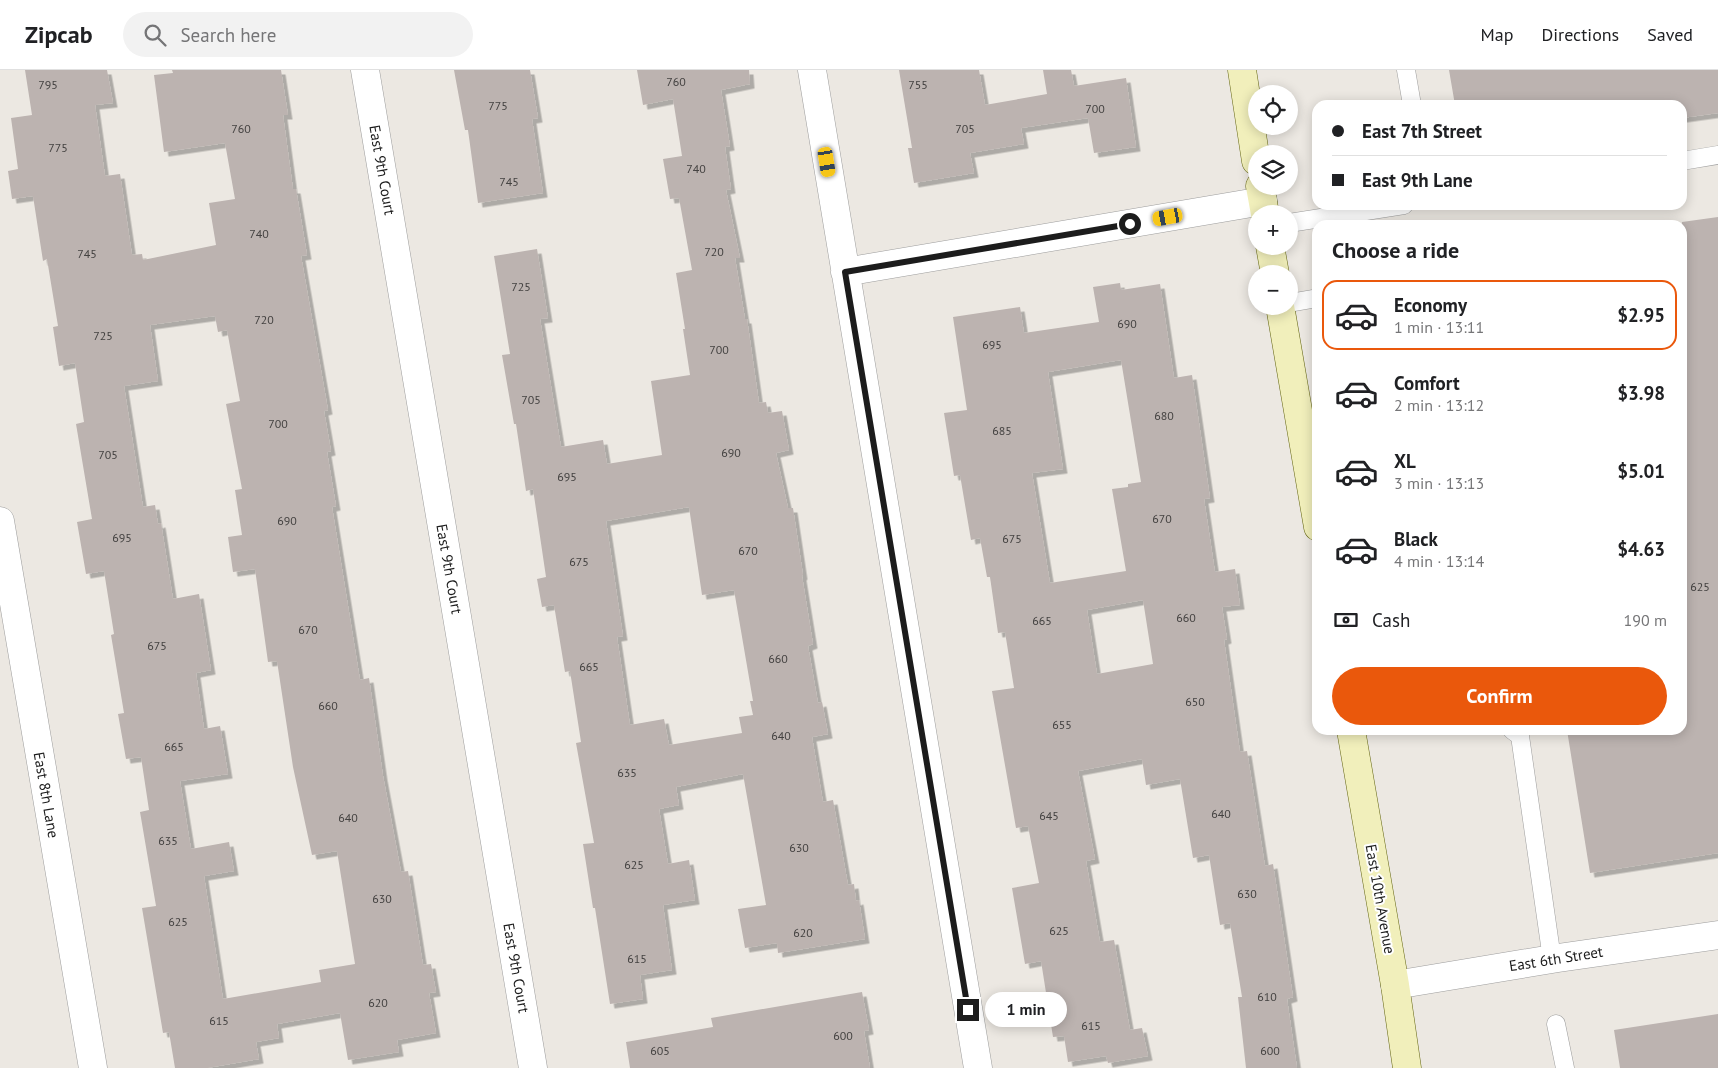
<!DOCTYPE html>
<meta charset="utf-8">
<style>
:root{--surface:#fff;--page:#f2f2f2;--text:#202124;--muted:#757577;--line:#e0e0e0;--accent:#ea580c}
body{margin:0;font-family:"PT Sans",sans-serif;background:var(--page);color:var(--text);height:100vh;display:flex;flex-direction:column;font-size:19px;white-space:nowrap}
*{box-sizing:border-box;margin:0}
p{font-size:16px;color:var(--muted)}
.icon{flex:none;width:28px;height:28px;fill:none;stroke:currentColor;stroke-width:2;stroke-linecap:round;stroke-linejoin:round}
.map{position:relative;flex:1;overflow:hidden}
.panel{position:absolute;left:1312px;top:150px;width:375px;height:515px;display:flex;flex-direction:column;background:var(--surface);border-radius:15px;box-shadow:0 2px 12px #0003}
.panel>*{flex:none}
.guide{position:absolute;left:1312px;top:30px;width:375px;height:110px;border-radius:15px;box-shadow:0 2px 12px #0003;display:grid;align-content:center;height:110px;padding:0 20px;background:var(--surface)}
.tools{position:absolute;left:1248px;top:15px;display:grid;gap:10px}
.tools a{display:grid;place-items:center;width:50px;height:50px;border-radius:50%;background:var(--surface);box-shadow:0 2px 12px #0003;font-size:25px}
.end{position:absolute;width:22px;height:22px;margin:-11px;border:6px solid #1c1c1c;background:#fff;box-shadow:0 0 0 2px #fff}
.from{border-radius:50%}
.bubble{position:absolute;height:35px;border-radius:18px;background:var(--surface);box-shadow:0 2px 12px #0003;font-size:16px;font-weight:700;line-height:35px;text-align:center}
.car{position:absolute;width:15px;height:30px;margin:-15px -8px;border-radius:6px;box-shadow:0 0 4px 1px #0007;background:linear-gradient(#f5c518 24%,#345 0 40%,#f5c518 0 76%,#345 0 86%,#f5c518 0)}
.guide b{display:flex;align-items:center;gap:18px;height:48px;font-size:19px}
.guide b+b{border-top:1px solid var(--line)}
.guide i{width:12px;height:12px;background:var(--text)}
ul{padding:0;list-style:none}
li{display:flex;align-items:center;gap:15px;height:70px;margin:0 10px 8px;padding:0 10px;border:2px solid transparent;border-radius:15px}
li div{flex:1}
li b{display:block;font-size:19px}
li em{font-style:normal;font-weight:700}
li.active{border-color:var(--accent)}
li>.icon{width:45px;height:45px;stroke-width:1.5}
h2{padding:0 20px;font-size:22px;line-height:60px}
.pay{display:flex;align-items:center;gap:12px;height:55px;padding:0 20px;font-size:19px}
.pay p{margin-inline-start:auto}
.button{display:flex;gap:10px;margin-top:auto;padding:10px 20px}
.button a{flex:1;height:58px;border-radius:30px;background:var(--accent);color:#fff;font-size:20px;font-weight:700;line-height:58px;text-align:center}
header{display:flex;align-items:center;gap:30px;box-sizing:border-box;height:70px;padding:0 25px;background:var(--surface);border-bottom:1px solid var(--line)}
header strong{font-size:24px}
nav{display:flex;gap:28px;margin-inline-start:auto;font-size:18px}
.search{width:350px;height:45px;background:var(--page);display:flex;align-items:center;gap:12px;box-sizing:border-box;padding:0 18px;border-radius:28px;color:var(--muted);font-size:19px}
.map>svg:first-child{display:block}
</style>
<header>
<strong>Zipcab</strong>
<div class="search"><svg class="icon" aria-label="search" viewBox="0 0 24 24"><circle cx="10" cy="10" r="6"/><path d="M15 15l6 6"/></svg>Search here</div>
<nav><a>Map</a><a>Directions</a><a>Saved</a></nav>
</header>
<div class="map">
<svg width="1718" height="998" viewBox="0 0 1718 998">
<defs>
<filter id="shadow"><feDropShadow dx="4.5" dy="4.5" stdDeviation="0" flood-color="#0004"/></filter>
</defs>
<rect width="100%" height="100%" fill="#ece8e2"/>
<path fill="#bcb3b0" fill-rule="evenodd" filter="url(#shadow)" d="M 25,0 L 107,0 L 113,33 L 95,35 L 105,106 L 120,104 L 132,185 L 142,184 L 143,190 L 216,175 L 209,133 L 235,129 L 225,73 L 164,82 L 154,5 L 173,3 L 172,0 L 281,0 L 288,45 L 283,45 L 293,119 L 296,119 L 307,185 L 301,186 L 328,340 L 324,341 L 331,381 L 327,382 L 336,436 L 332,437 L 360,610 L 369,608 L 383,706 L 401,802 L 408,801 L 423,895 L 431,894 L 436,922 L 429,923 L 436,963 L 397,970 L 399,982 L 348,990 L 340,943 L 277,954 L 279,968 L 256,972 L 259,989 L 207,998 L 175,998 L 169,962 L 163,963 L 142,838 L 156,836 L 140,742 L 149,740 L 141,687 L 126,689 L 118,644 L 124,643 L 111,565 L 114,564 L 104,501 L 86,504 L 77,452 L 92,449 L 76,354 L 84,352 L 75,293 L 59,296 L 53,257 L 58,256 L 47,189 L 43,191 L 33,126 L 12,129 L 8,101 L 18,99 L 11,48 L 32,45 ZM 215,246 L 218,262 L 227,260 L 240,331 L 226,334 L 242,419 L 235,420 L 242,465 L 228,467 L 233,502 L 255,499 L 268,592 L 277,591 L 293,697 L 312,785 L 337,781 L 355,894 L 319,900 L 321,912 L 223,929 L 204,806 L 234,801 L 229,772 L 191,779 L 180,711 L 228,704 L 220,656 L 204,659 L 196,603 L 211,600 L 199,524 L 173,529 L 161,453 L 158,454 L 155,435 L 143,437 L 124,316 L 158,311 L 150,255 Z
M 454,0 L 530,0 L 538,48 L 532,49 L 543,123 L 478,133 L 468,60 L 465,60 Z
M 637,0 L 749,0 L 750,14 L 721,20 L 730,76 L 725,77 L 731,119 L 726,120 L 740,188 L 735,188 L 745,249 L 747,249 L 759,333 L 766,332 L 768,343 L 782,341 L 789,380 L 776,383 L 788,438 L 793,438 L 803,505 L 802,506 L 813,574 L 808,576 L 818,633 L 822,632 L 828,664 L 812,667 L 823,732 L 833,730 L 848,815 L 854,814 L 856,831 L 859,830 L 865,869 L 778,883 L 777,873 L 745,878 L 738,839 L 766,835 L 743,704 L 676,717 L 679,735 L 659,739 L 668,794 L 689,790 L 695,830 L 663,835 L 672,900 L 640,905 L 643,929 L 610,934 L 595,838 L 593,838 L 583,774 L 594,773 L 576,673 L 581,672 L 570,601 L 565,602 L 554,535 L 542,537 L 537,509 L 546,507 L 533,419 L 526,421 L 516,354 L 514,354 L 502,285 L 510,284 L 494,186 L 537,179 L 548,248 L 540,249 L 561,377 L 603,370 L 607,394 L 662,385 L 651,311 L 690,305 L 683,259 L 685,259 L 676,203 L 692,200 L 679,128 L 670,129 L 663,89 L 682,86 L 673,29 L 643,35 ZM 689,437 L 702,525 L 734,520 L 753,631 L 750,631 L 753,645 L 739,647 L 742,663 L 669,675 L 664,649 L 630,655 L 617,567 L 623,566 L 606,451 Z
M 899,0 L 979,0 L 985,35 L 1047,24 L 1043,0 L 1071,0 L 1074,16 L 1126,8 L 1136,77 L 1094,83 L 1088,48 L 1021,58 L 1024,74 L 970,83 L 974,103 L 914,113 L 908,78 L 912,78 Z
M 1449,0 L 1718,0 L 1718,43 L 1682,48 L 1682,35 L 1455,35 Z
M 1718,147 L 1718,783 L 1590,803 L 1567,660 L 1682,660 L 1682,152 Z
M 1120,213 L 1121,220 L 1160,214 L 1174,308 L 1192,305 L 1210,428 L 1204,429 L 1215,502 L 1235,499 L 1240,535 L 1222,537 L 1227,569 L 1224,570 L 1240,682 L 1247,681 L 1265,796 L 1273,794 L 1293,927 L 1287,929 L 1297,998 L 1246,998 L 1238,927 L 1242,927 L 1230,853 L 1220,855 L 1209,785 L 1193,788 L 1180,709 L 1146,715 L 1142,689 L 1078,701 L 1095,789 L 1086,791 L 1100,872 L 1114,870 L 1130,960 L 1142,958 L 1148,986 L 1108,993 L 1106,986 L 1068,992 L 1064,966 L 1053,967 L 1041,891 L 1025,894 L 1012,818 L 1039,813 L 1028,756 L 1016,758 L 992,621 L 1014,618 L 1005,562 L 998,563 L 990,507 L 987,507 L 980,468 L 971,470 L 960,405 L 954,406 L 944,343 L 967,340 L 953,247 L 1020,237 L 1024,263 L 1099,252 L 1093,217 ZM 1121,290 L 1141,412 L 1128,414 L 1128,417 L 1112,419 L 1126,501 L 1050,513 L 1032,403 L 1063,399 L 1048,302 ZM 1143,530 L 1153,594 L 1097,604 L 1087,540 Z
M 862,922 L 869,960 L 864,961 L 870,998 L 630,998 L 626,972 L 713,957 L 711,948 Z
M 1718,944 L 1718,998 L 1620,998 L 1614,960 Z"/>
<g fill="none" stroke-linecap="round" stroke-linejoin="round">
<defs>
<path id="lane" d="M 1406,0 L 1412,35
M 1682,91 L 1718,85
M 1289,153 L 1404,135
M 1289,233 L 1318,228
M 1512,660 L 1520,666 L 1552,889
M 1556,954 L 1565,998"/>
<path id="street" d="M 365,0 L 533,998
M 812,0 L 978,998
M 845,202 L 1263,131
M 0,451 L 93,998
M 1395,915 L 1558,888 L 1718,865"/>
<path id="secondary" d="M 1242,0 L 1256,91
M 1260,116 L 1265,144
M 1270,176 L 1275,204
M 1280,236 L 1318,457
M 1351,660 L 1395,915 L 1407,998"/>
</defs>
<use href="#lane" stroke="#9d9d9d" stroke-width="19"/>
<use href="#street" stroke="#9d9d9d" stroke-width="29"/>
<use href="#secondary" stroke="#626411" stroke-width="29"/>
<use href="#lane" stroke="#fff" stroke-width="18"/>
<use href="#street" stroke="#fff" stroke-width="28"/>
<use href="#secondary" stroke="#f1efbb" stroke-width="28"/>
</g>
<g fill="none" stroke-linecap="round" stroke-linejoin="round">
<path stroke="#1c1c1c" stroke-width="6" d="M 968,940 L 845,202 L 1130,154"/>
</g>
<g text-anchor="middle" stroke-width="4" stroke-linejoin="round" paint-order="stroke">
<g font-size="12" fill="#444241">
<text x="676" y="16">760</text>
<text x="48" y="19">795</text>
<text x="918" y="19">755</text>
<text x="498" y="40">775</text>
<text x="1095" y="43">700</text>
<text x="241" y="63">760</text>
<text x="965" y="63">705</text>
<text x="58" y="82">775</text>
<text x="696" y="103">740</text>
<text x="509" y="116">745</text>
<text x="259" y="168">740</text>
<text x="714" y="186">720</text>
<text x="87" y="188">745</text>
<text x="521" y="221">725</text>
<text x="264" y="254">720</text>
<text x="1127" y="258">690</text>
<text x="103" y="270">725</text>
<text x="992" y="279">695</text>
<text x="719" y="284">700</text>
<text x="531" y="334">705</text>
<text x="1164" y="350">680</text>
<text x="278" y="358">700</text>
<text x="1002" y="365">685</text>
<text x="731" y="387">690</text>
<text x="108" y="389">705</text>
<text x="567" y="411">695</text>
<text x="1162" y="453">670</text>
<text x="287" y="455">690</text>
<text x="122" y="472">695</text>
<text x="1012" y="473">675</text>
<text x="748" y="485">670</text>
<text x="579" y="496">675</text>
<text x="1700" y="521">625</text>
<text x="1186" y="552">660</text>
<text x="1042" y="555">665</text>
<text x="308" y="564">670</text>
<text x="157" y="580">675</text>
<text x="778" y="593">660</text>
<text x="589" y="601">665</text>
<text x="1195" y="636">650</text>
<text x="328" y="640">660</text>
<text x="1062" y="659">655</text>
<text x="781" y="670">640</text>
<text x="174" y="681">665</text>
<text x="627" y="707">635</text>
<text x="1221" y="748">640</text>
<text x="1049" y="750">645</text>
<text x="348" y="752">640</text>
<text x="168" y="775">635</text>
<text x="799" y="782">630</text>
<text x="634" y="799">625</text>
<text x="1247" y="828">630</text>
<text x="382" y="833">630</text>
<text x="178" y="856">625</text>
<text x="1059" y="865">625</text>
<text x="803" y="867">620</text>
<text x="637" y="893">615</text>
<text x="1267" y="931">610</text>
<text x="378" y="937">620</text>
<text x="219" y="955">615</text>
<text x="1091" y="960">615</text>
<text x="843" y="970">600</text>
<text x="660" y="985">605</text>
<text x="1270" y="985">600</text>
</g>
<g font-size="15" fill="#1c1c1c" stroke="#fff">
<text transform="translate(382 100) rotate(80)" y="5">East 9th Court</text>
<text transform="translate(449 499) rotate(80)" y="5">East 9th Court</text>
<text transform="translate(46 725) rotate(80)" y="5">East 8th Lane</text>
<text transform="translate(1380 829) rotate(80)" y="5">East 10th Avenue</text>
<text transform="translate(1556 889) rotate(-9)" y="5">East 6th Street</text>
<text transform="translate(516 898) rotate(80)" y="5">East 9th Court</text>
</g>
</g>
</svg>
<div class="tools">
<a><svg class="icon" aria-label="locate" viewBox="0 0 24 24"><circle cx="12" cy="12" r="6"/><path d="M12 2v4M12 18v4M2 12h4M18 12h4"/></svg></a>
<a><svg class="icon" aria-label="layers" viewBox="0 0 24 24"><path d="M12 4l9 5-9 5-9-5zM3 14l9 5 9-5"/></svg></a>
<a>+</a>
<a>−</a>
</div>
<i class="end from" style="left:1130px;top:154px"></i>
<i class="end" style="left:968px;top:940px"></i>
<div class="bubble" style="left:985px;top:922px;width:82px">1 min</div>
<i class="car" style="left:827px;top:92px;rotate:171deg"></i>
<i class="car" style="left:1168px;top:147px;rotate:260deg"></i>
<div class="guide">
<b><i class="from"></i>East 7th Street</b>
<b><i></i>East 9th Lane</b>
</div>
<section class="panel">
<h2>Choose a ride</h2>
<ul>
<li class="active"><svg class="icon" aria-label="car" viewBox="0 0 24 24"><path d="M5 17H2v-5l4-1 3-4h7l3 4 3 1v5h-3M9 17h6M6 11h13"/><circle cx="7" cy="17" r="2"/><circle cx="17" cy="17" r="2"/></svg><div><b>Economy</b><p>1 min · 13:11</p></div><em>$2.95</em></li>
<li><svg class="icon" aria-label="car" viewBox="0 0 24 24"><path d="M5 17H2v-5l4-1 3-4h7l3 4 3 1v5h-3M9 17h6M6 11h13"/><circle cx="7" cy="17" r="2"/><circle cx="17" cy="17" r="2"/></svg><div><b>Comfort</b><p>2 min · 13:12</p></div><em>$3.98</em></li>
<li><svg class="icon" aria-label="car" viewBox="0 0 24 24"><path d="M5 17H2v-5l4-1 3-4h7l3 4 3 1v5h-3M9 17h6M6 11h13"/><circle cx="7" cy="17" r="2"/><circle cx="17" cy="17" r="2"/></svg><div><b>XL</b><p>3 min · 13:13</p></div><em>$5.01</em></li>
<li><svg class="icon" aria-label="car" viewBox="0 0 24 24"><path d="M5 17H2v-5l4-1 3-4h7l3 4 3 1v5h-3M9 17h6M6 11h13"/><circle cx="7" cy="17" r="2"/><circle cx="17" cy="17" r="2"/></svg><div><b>Black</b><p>4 min · 13:14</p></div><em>$4.63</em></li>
</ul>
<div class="pay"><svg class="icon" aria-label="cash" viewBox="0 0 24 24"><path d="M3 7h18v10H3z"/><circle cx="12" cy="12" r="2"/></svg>Cash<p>190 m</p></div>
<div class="button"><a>Confirm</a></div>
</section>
</div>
